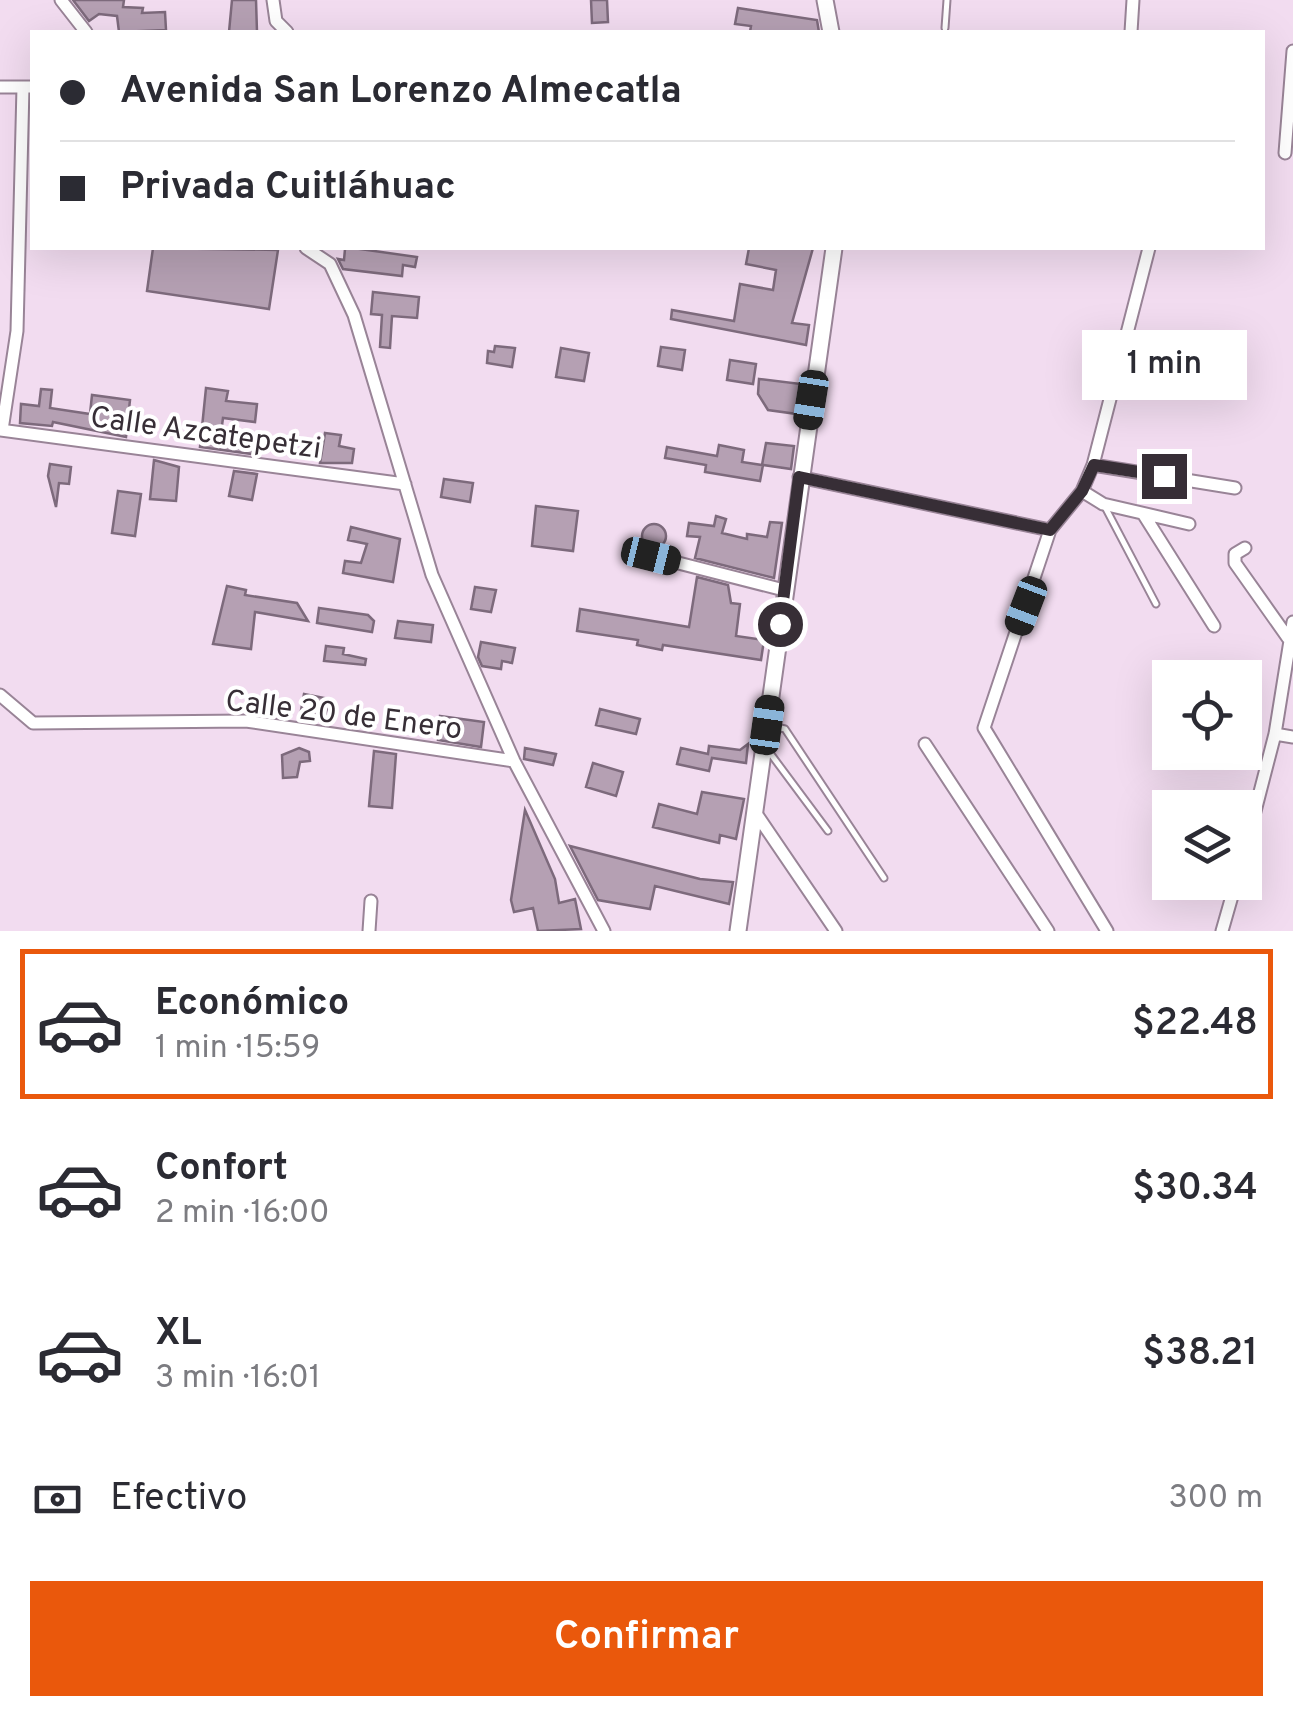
<!DOCTYPE html>
<html lang="es">
<meta charset="utf-8">
<style>
:root{--surface:#fff;--page:#f2f2f3;--text:#2b2b33;--muted:#7c7c81;--line:#e1e1e2;--accent:#ea580c}
body{margin:0;font-family:Overpass,sans-serif;background:var(--page);color:var(--text);height:100vh;display:flex;flex-direction:column;font-size:38px;white-space:nowrap}
*{box-sizing:border-box;margin:0}
p{font-size:32px;color:var(--muted)}
.icon{flex:none;width:55px;height:55px;fill:none;stroke:currentColor;stroke-width:2;stroke-linecap:round;stroke-linejoin:round}
.map{position:relative;height:931px;overflow:hidden}
.panel{display:flex;flex-direction:column;background:var(--surface);flex:1}
.panel>*{flex:none}
.top-card{position:absolute;left:30px;top:30px;width:1235px;height:220px;border-radius:0px;box-shadow:0 10px 40px #0002;display:grid;align-content:center;height:220px;padding:0 30px;background:var(--surface)}
.fabs{position:absolute;left:1152px;top:660px;display:grid;gap:20px}
.fabs a{display:grid;place-items:center;width:110px;height:110px;border-radius:0px;background:var(--surface);box-shadow:0 10px 40px #0002;font-size:50px}
.end{position:absolute;width:45px;height:45px;margin:-22px;border:12px solid #372e36;background:#fff;box-shadow:0 0 0 5px #fff}
.from{border-radius:50%}
.bubble{position:absolute;height:70px;border-radius:0px;background:var(--surface);box-shadow:0 10px 40px #0002;font-size:32px;font-weight:600;line-height:70px;text-align:center}
.car{position:absolute;width:30px;height:60px;margin:-30px -15px;border-radius:12px;box-shadow:0 0 8px 2px #0007;background:linear-gradient(#222 24%,#8ab4d8 0 40%,#222 0 76%,#8ab4d8 0 86%,#222 0)}
.top-card b{display:flex;align-items:center;gap:35px;height:95px;font-size:38px}
.top-card b+b{border-top:2px solid var(--line)}
.top-card i{width:25px;height:25px;background:var(--text)}
ul{padding:18px 0 0;list-style:none}
li{display:flex;align-items:center;gap:30px;height:150px;margin:0 20px 15px;padding:0 10px;border:5px solid transparent;border-radius:0px}
li div{flex:1}
li b{display:block;font-size:38px}
li em{font-style:normal;font-weight:600}
li.active{border-color:var(--accent)}
li>.icon{width:90px;height:90px;stroke-width:1.5}
.pay{display:flex;align-items:center;gap:25px;height:110px;padding:0 30px;font-size:38px}
.pay p{margin-inline-start:auto}
.action{display:flex;gap:20px;margin-top:auto;padding:20px 30px}
.action a{flex:1;height:115px;border-radius:0px;background:var(--accent);color:#fff;font-size:40px;font-weight:600;line-height:115px;text-align:center}
.map>svg:first-child{display:block}
</style>
<div class="map">
<svg width="1293" height="931" viewBox="0 0 1293 931">
<rect width="100%" height="100%" fill="#f2dcf0"/>
<path fill="#b5a0b3" stroke="#7d6a7c" stroke-width="2.5" d="M 73,0 L 124,0 L 123,7 L 143,8 L 142,13 L 165,12 L 166,30 L 119,32 L 117,16 L 99,14 L 89,21 Z
M 232,0 L 256,0 L 257,32 L 229,32 Z
M 591,0 L 607,0 L 608,22 L 592,23 Z
M 738,8 L 817,20 L 819,32 L 750,32 L 751,26 L 735,24 Z
M 153,248 L 278,250 L 269,309 L 147,291 Z
M 353,248 L 417,257 L 415,267 L 403,265 L 402,276 L 343,269 L 338,259 L 344,260 L 345,249 Z
M 749,248 L 813,248 L 792,323 L 809,325 L 806,345 L 671,319 L 672,310 L 734,321 L 740,284 L 773,290 L 776,270 L 746,264 Z
M 373,292 L 419,297 L 417,318 L 392,316 L 390,348 L 380,347 L 382,315 L 371,314 Z
M 495,346 L 515,348 L 512,367 L 487,363 L 488,351 L 494,352 Z
M 661,347 L 685,350 L 682,370 L 658,366 Z
M 561,348 L 589,353 L 584,381 L 556,377 Z
M 730,360 L 756,364 L 753,384 L 727,380 Z
M 759,379 L 801,384 L 797,414 L 768,410 L 758,394 Z
M 206,388 L 228,391 L 226,401 L 257,404 L 255,422 L 223,418 L 220,440 L 253,444 L 252,454 L 200,447 Z
M 41,389 L 52,390 L 50,408 L 90,414 L 92,395 L 130,400 L 126,437 L 53,422 L 52,426 L 20,423 L 21,404 L 39,406 Z
M 325,433 L 341,435 L 339,446 L 354,449 L 352,463 L 320,463 Z
M 766,443 L 794,446 L 791,469 L 763,465 L 760,481 L 705,472 L 706,465 L 665,458 L 667,447 L 717,456 L 719,445 L 744,450 L 742,462 L 762,465 Z
M 154,460 L 179,467 L 176,501 L 150,499 Z
M 50,464 L 71,467 L 69,484 L 59,483 L 56,507 L 48,476 Z
M 234,471 L 257,474 L 252,500 L 229,496 Z
M 444,479 L 473,483 L 470,502 L 441,497 Z
M 118,491 L 141,494 L 135,536 L 112,533 Z
M 536,506 L 578,511 L 573,551 L 532,546 Z
M 716,516 L 726,519 L 722,533 L 747,539 L 747,534 L 767,537 L 770,522 L 782,523 L 774,578 L 695,558 L 700,537 L 687,536 L 689,523 L 714,526 Z
M642 536a12 12 0 1 1 24 0a12 12 0 1 1-24 0Z
M 351,527 L 400,539 L 393,582 L 343,573 L 345,561 L 361,563 L 367,544 L 348,540 Z
M 697,577 L 728,585 L 731,603 L 740,604 L 736,636 L 764,640 L 761,660 L 663,645 L 662,650 L 637,645 L 638,640 L 577,631 L 580,609 L 689,627 Z
M 227,586 L 246,590 L 245,595 L 297,603 L 308,621 L 255,612 L 251,649 L 213,644 Z
M 475,587 L 496,590 L 491,612 L 471,609 Z
M 319,608 L 368,615 L 374,621 L 372,632 L 317,623 Z
M 398,621 L 433,625 L 431,642 L 395,638 Z
M 481,642 L 515,648 L 512,663 L 502,661 L 501,669 L 482,666 L 478,657 Z
M 326,646 L 344,648 L 343,654 L 366,659 L 365,665 L 324,661 Z
M 304,694 L 329,699 L 324,721 L 300,716 Z
M 600,709 L 640,719 L 636,734 L 596,725 Z
M 440,716 L 484,722 L 481,747 L 438,740 Z
M 748,744 L 746,763 L 712,758 L 709,771 L 677,764 L 681,748 L 708,754 L 709,746 L 740,750 Z
M 299,748 L 309,752 L 310,761 L 300,762 L 297,777 L 283,778 L 282,755 Z
M 525,748 L 556,754 L 553,765 L 524,759 Z
M 374,751 L 396,754 L 392,808 L 369,806 Z
M 593,763 L 623,772 L 616,796 L 586,787 Z
M 702,792 L 744,799 L 736,839 L 720,835 L 719,843 L 653,827 L 659,804 L 697,814 Z
M 525,810 L 555,879 L 559,903 L 575,899 L 581,929 L 538,931 L 533,908 L 514,912 L 511,900 Z
M 570,846 L 700,879 L 733,882 L 729,904 L 655,886 L 650,909 L 598,900 Z"/>
<g fill="none" stroke-linecap="round" stroke-linejoin="round">
<defs>
<path id="lane" d="M 945,28 L 947,0
M 1104,505 L 1156,604
M 772,726 L 785,729 L 884,878
M 767,749 L 828,831"/>
<path id="street" d="M 61,0 L 86,32
M 273,0 L 276,21 L 287,32
M 1131,32 L 1133,0
M 0,87 L 32,87
M 1285,153 L 1293,51
M 306,248 L 330,264 L 354,315 L 432,575 L 514,761 L 604,931
M 0,430 L 405,484
M 2,430 L 17,331 L 23,87
M 1093,465 L 1235,488
M 799,477 L 1050,530
M 1082,491 L 1103,504 L 1189,524
M 1144,515 L 1214,626
M 1245,548 L 1235,554 L 1235,563 L 1288,638
M 651,556 L 784,590
M 0,695 L 33,723 L 246,721 L 514,761
M 1275,734 L 1293,737
M 925,744 L 1048,931
M 755,812 L 836,931
M 1245,850 L 1275,734 L 1293,622
M 369,931 L 371,901
M 1107,931 L 984,728 L 1050,530 L 1082,491 L 1093,465 L 1149,248
M 1222,931 L 1236,882"/>
<path id="secondary" d="M 825,0 L 831,32
M 738,931 L 834,248"/>
</defs>
<use href="#lane" stroke="#998497" stroke-width="9"/>
<use href="#street" stroke="#998497" stroke-width="15"/>
<use href="#secondary" stroke="#998497" stroke-width="19"/>
<use href="#lane" stroke="#fff" stroke-width="5"/>
<use href="#street" stroke="#fff" stroke-width="11"/>
<use href="#secondary" stroke="#fff" stroke-width="15"/>
</g>
<g fill="none" stroke-linecap="round" stroke-linejoin="round">
<path stroke="#372e36" stroke-width="12" d="M 780,624 L 799,477 L 1050,530 L 1082,491 L 1094,465 L 1164,476"/>
</g>
<g text-anchor="middle" stroke-width="8" stroke-linejoin="round" paint-order="stroke">
<g font-size="30" fill="#372e36" stroke="#fff">
<text transform="translate(206 432) rotate(8)" y="10">Calle Azcatepetzi</text>
<text transform="translate(344 714) rotate(7)" y="10">Calle 20 de Enero</text>
</g>
</g>
</svg>
<div class="fabs">
<a><svg class="icon" aria-label="locate" viewBox="0 0 24 24"><circle cx="12" cy="12" r="6"/><path d="M12 2v4M12 18v4M2 12h4M18 12h4"/></svg></a>
<a><svg class="icon" aria-label="layers" viewBox="0 0 24 24"><path d="M12 4l9 5-9 5-9-5zM3 14l9 5 9-5"/></svg></a>
</div>
<i class="end from" style="left:780px;top:624px"></i>
<i class="end" style="left:1164px;top:476px"></i>
<div class="bubble" style="left:1082px;top:330px;width:165px">1 min</div>
<i class="car" style="left:811px;top:400px;rotate:189deg"></i>
<i class="car" style="left:651px;top:556px;rotate:104deg"></i>
<i class="car" style="left:1026px;top:606px;rotate:201deg"></i>
<i class="car" style="left:767px;top:725px;rotate:8deg"></i>
<div class="top-card">
<b><i class="from"></i>Avenida San Lorenzo Almecatla</b>
<b><i></i>Privada Cuitláhuac</b>
</div>
</div>
<section class="panel">
<ul>
<li class="active"><svg class="icon" aria-label="car" viewBox="0 0 24 24"><path d="M5 17H2v-5l4-1 3-4h7l3 4 3 1v5h-3M9 17h6M6 11h13"/><circle cx="7" cy="17" r="2"/><circle cx="17" cy="17" r="2"/></svg><div><b>Económico</b><p>1 min · 15:59</p></div><em>$22.48</em></li>
<li><svg class="icon" aria-label="car" viewBox="0 0 24 24"><path d="M5 17H2v-5l4-1 3-4h7l3 4 3 1v5h-3M9 17h6M6 11h13"/><circle cx="7" cy="17" r="2"/><circle cx="17" cy="17" r="2"/></svg><div><b>Confort</b><p>2 min · 16:00</p></div><em>$30.34</em></li>
<li><svg class="icon" aria-label="car" viewBox="0 0 24 24"><path d="M5 17H2v-5l4-1 3-4h7l3 4 3 1v5h-3M9 17h6M6 11h13"/><circle cx="7" cy="17" r="2"/><circle cx="17" cy="17" r="2"/></svg><div><b>XL</b><p>3 min · 16:01</p></div><em>$38.21</em></li>
</ul>
<div class="pay"><svg class="icon" aria-label="cash" viewBox="0 0 24 24"><path d="M3 7h18v10H3z"/><circle cx="12" cy="12" r="2"/></svg>Efectivo<p>300 m</p></div>
<div class="action"><a>Confirmar</a></div>
</section>
